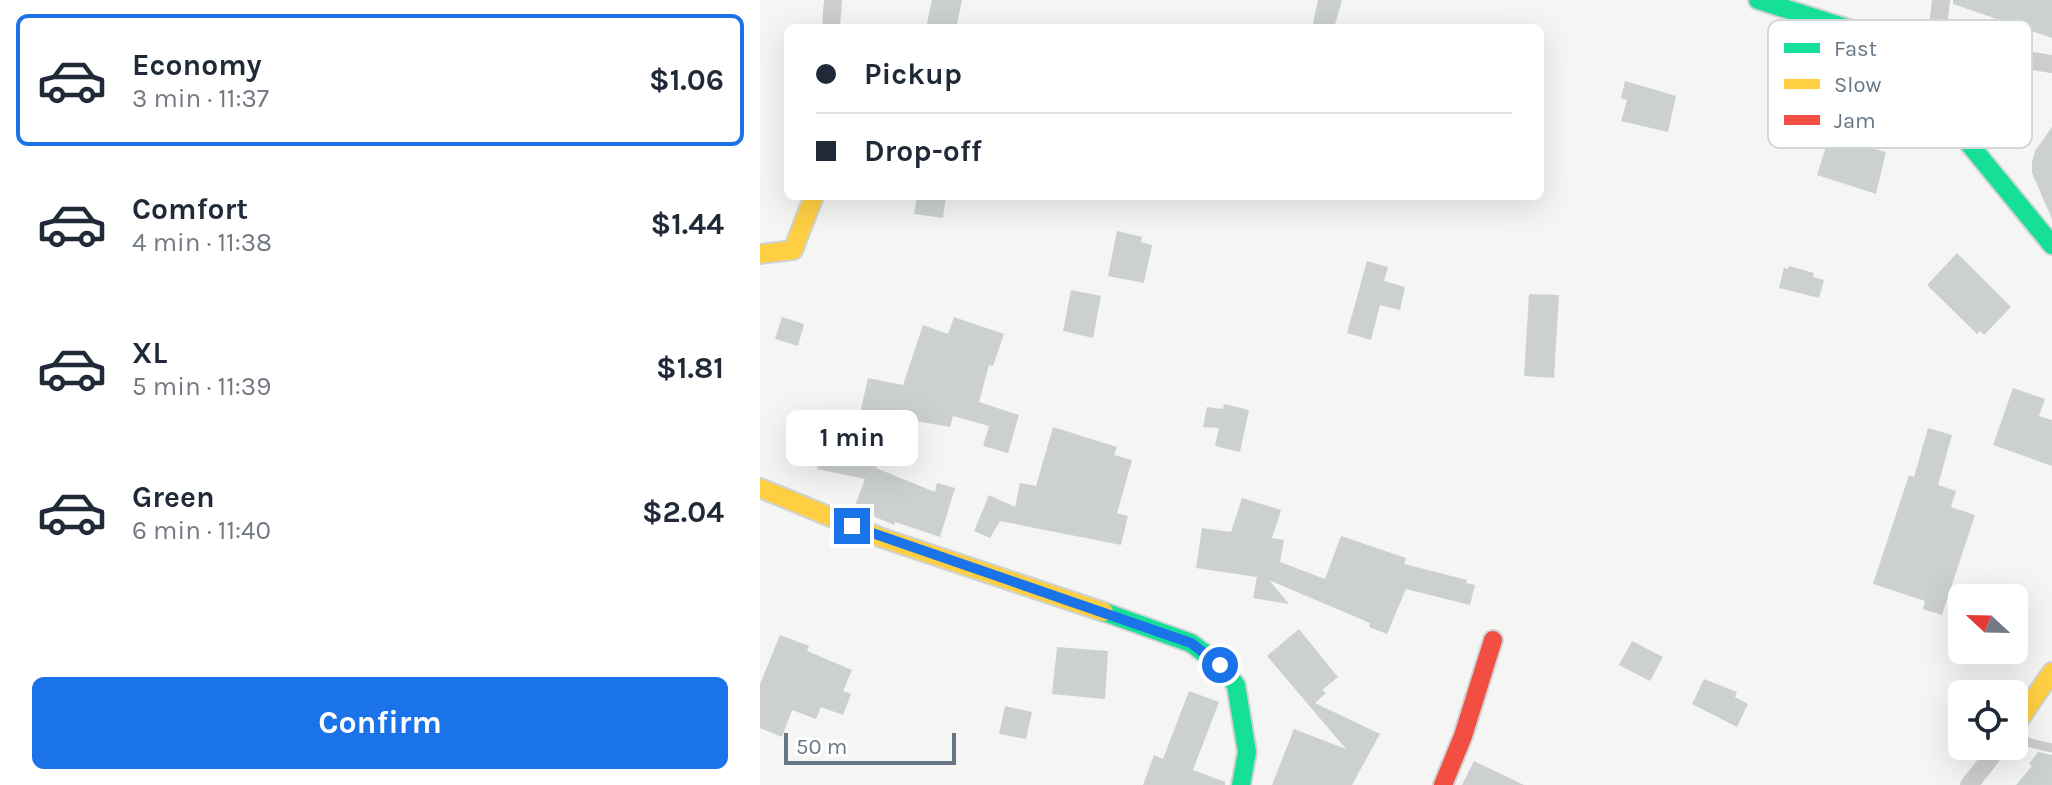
<!DOCTYPE html>
<meta charset="utf-8">
<style>
:root{--surface:#fff;--page:#f2f2f3;--text:#1f2937;--muted:#747a83;--line:#e0e1e3;--accent:#1a73e8}
body{margin:0;font-family:Karla,sans-serif;background:var(--page);color:var(--text);height:100vh;display:flex;flex-direction:column;font-size:30px;white-space:nowrap}
*{box-sizing:border-box;margin:0}
p{font-size:26px;color:var(--muted)}
.icon{flex:none;width:44px;height:44px;fill:none;stroke:currentColor;stroke-width:2;stroke-linecap:round;stroke-linejoin:round}
.map{position:relative;flex:1;overflow:hidden}
.details{display:flex;flex-direction:column;background:var(--surface);width:760px}
.details>*{flex:none}
.guide{position:absolute;left:24px;top:24px;width:760px;height:176px;border-radius:12px;box-shadow:0 8px 32px #0002;display:grid;align-content:center;height:176px;padding:0 32px;background:var(--surface)}
.needle{width:52px;rotate:292deg}
.controls{position:absolute;left:1188px;top:584px;display:grid;gap:16px}
.controls a{display:grid;place-items:center;width:80px;height:80px;border-radius:12px;background:var(--surface);box-shadow:0 8px 32px #0002;font-size:40px}
.scale{position:absolute;left:24px;bottom:20px;width:172px;box-sizing:border-box;padding-left:8px;border:4px solid #667684;border-top:0;font-size:22px;line-height:28px;white-space:nowrap;color:#667684;-webkit-text-stroke:6px #fff;paint-order:stroke}
.end{position:absolute;width:36px;height:36px;margin:-18px;border:10px solid #1a73e8;background:#fff;box-shadow:0 0 0 4px #fff}
.from{border-radius:50%}
.bubble{position:absolute;height:56px;border-radius:12px;background:var(--surface);box-shadow:0 8px 32px #0002;font-size:26px;font-weight:700;line-height:56px;text-align:center}
.guide b{display:flex;align-items:center;gap:28px;height:76px;font-size:30px}
.guide b+b{border-top:2px solid var(--line)}
.guide i{width:20px;height:20px;background:var(--text)}
ul{padding:14px 0 0;list-style:none}
li{display:flex;align-items:center;gap:24px;height:132px;margin:0 16px 12px;padding:0 16px;border:4px solid transparent;border-radius:12px}
li div{flex:1}
li b{display:block;font-size:30px}
li em{font-style:normal;font-weight:700}
li.on{border-color:var(--accent)}
li>.icon{width:72px;height:72px;stroke-width:1.5}
.primary-button{display:flex;gap:16px;margin-top:auto;padding:16px 32px}
.primary-button a{flex:1;height:92px;border-radius:12px;background:var(--accent);color:#fff;font-size:32px;font-weight:700;line-height:92px;text-align:center}
main{display:flex;flex:1;min-height:0}
.map>svg:first-child{display:block}
</style>
<main>
<section class="details">
<ul>
<li class="on"><svg class="icon" aria-label="car" viewBox="0 0 24 24"><path d="M5 17H2v-5l4-1 3-4h7l3 4 3 1v5h-3M9 17h6M6 11h13"/><circle cx="7" cy="17" r="2"/><circle cx="17" cy="17" r="2"/></svg><div><b>Economy</b><p>3 min · 11:37</p></div><em>$1.06</em></li>
<li><svg class="icon" aria-label="car" viewBox="0 0 24 24"><path d="M5 17H2v-5l4-1 3-4h7l3 4 3 1v5h-3M9 17h6M6 11h13"/><circle cx="7" cy="17" r="2"/><circle cx="17" cy="17" r="2"/></svg><div><b>Comfort</b><p>4 min · 11:38</p></div><em>$1.44</em></li>
<li><svg class="icon" aria-label="car" viewBox="0 0 24 24"><path d="M5 17H2v-5l4-1 3-4h7l3 4 3 1v5h-3M9 17h6M6 11h13"/><circle cx="7" cy="17" r="2"/><circle cx="17" cy="17" r="2"/></svg><div><b>XL</b><p>5 min · 11:39</p></div><em>$1.81</em></li>
<li><svg class="icon" aria-label="car" viewBox="0 0 24 24"><path d="M5 17H2v-5l4-1 3-4h7l3 4 3 1v5h-3M9 17h6M6 11h13"/><circle cx="7" cy="17" r="2"/><circle cx="17" cy="17" r="2"/></svg><div><b>Green</b><p>6 min · 11:40</p></div><em>$2.04</em></li>
</ul>
<div class="primary-button"><a>Confirm</a></div>
</section>
<div class="map">
<svg width="1292" height="785" viewBox="0 0 1292 785">
<rect width="100%" height="100%" fill="#f5f6f4"/>
<path fill="#cdd0d0" d="M 172,0 L 202,0 L 196,28 L 166,28 Z
M 558,0 L 582,0 L 574,28 L 552,28 Z
M 1193,0 L 1292,0 L 1292,38 L 1193,4 Z
M 865,81 L 916,96 L 908,132 L 861,121 L 867,100 L 861,98 Z
M 1292,127 L 1292,219 L 1272,173 L 1272,162 L 1275,151 Z
M 1069,137 L 1126,152 L 1116,194 L 1057,175 Z
M 157,196 L 186,196 L 183,218 L 154,214 Z
M 357,231 L 382,237 L 381,242 L 392,245 L 384,283 L 348,276 Z
M 1197,253 L 1251,307 L 1224,335 L 1220,331 L 1217,334 L 1167,285 Z
M 607,261 L 628,267 L 624,281 L 645,287 L 640,310 L 620,305 L 611,340 L 587,333 Z
M 1029,266 L 1054,273 L 1053,277 L 1064,280 L 1059,298 L 1019,288 L 1024,268 L 1028,269 Z
M 311,290 L 341,296 L 333,338 L 303,331 Z
M 769,294 L 799,295 L 794,378 L 764,376 Z
M 22,317 L 44,324 L 38,346 L 15,339 Z
M 194,317 L 244,334 L 233,366 L 229,365 L 219,402 L 259,415 L 248,453 L 223,446 L 229,426 L 193,416 L 190,427 L 127,416 L 116,468 L 175,492 L 177,483 L 195,488 L 180,537 L 135,522 L 134,525 L 94,508 L 105,479 L 57,469 L 65,432 L 92,437 L 95,426 L 97,427 L 108,378 L 143,385 L 163,325 L 188,334 Z
M 1253,388 L 1285,399 L 1279,416 L 1292,420 L 1292,466 L 1233,445 Z
M 464,404 L 489,410 L 480,452 L 455,446 L 459,428 L 443,427 L 447,407 L 463,409 Z
M 293,427 L 357,447 L 354,455 L 372,460 L 357,513 L 368,516 L 361,545 L 240,521 L 230,538 L 214,531 L 229,495 L 255,507 L 260,483 L 276,486 Z
M 1168,428 L 1192,435 L 1178,485 L 1196,491 L 1191,507 L 1215,515 L 1182,615 L 1163,609 L 1165,601 L 1113,584 L 1149,475 L 1154,477 Z
M 482,498 L 521,510 L 512,538 L 524,540 L 520,562 L 565,579 L 581,536 L 646,558 L 644,564 L 707,580 L 706,583 L 715,585 L 710,605 L 646,589 L 627,634 L 609,627 L 610,623 L 509,580 L 529,604 L 493,598 L 497,577 L 436,568 L 442,528 L 471,532 Z
M 539,629 L 578,677 L 562,690 L 566,693 L 555,703 L 620,734 L 592,785 L 512,785 L 534,729 L 586,749 L 507,656 Z
M 20,635 L 49,646 L 47,651 L 92,670 L 83,691 L 91,694 L 83,715 L 61,707 L 56,719 L 32,710 L 22,737 L 0,728 L 0,684 Z
M 872,641 L 903,657 L 890,681 L 859,665 Z
M 297,647 L 348,651 L 345,699 L 292,694 Z
M 944,679 L 977,692 L 975,697 L 988,704 L 977,727 L 932,704 Z
M 429,691 L 459,702 L 433,770 L 465,782 L 465,785 L 383,785 L 394,755 L 403,759 Z
M 245,706 L 272,712 L 266,739 L 239,734 Z
M 1278,752 L 1292,755 L 1292,785 L 1256,785 L 1272,766 L 1269,764 Z
M 714,761 L 764,785 L 702,785 Z"/>
<g fill="none" stroke-linecap="round" stroke-linejoin="round">
<defs>
<path id="fast" d="M 998,0 L 1115,37 L 1170,96 L 1292,245
M 344,612 L 431,643 L 460,665 L 476,685 L 487,752 L 481,785"/>
<path id="slow" d="M 0,254 L 33,250 L 54,196
M 0,488 L 122,538 L 344,612
M 1254,727 L 1292,672"/>
<path id="jam" d="M 683,785 L 703,736 L 733,640"/>
</defs>
<use href="#fast" stroke="#d1d2d3" stroke-width="22"/>
<use href="#slow" stroke="#d1d2d3" stroke-width="22"/>
<use href="#jam" stroke="#d1d2d3" stroke-width="22"/>
<path stroke="#cbcdce" stroke-width="9" d="M 1254,739 L 1292,748"/>
<path stroke="#cbcdce" stroke-width="18" d="M 71,28 L 73,0
M 1115,37 L 1292,64
M 1176,46 L 1181,0
M 1209,785 L 1240,746"/>
<use href="#fast" stroke="#16e098" stroke-width="18"/>
<use href="#slow" stroke="#ffcf43" stroke-width="18"/>
<use href="#jam" stroke="#f24e42" stroke-width="18"/>
</g>
<g fill="none" stroke-linecap="round" stroke-linejoin="round">
<path stroke="#1a73e8" stroke-width="10" d="M 92,526 L 431,643 L 460,665"/>
</g>
<rect x="1008" y="20" width="264" height="128" rx="12" fill="#fff" stroke="#d1d6da" stroke-width="2"/>
<rect x="1024" y="43" width="36" height="10" fill="#16e098"/>
<rect x="1024" y="79" width="36" height="10" fill="#ffcf43"/>
<rect x="1024" y="115" width="36" height="10" fill="#f24e42"/>
<g font-size="22" fill="#667684">
<text x="1074" y="56">Fast</text>
<text x="1074" y="92">Slow</text>
<text x="1074" y="128">Jam</text>
</g>
</svg>
<div class="controls">
<a><svg class="needle" viewBox="-14 -14 28 28"><path d="M0-13l5 13h-10z" fill="#e53935"/><path d="M0 13l5-13h-10z" fill="#747a83"/></svg></a>
<a><svg class="icon" aria-label="locate" viewBox="0 0 24 24"><circle cx="12" cy="12" r="6"/><path d="M12 2v4M12 18v4M2 12h4M18 12h4"/></svg></a>
</div>
<div class="scale">50 m</div>
<i class="end from" style="left:460px;top:665px"></i>
<i class="end" style="left:92px;top:526px"></i>
<div class="bubble" style="left:26px;top:410px;width:132px">1 min</div>
<div class="guide">
<b><i class="from"></i>Pickup</b>
<b><i></i>Drop-off</b>
</div>
</div>
</main>
